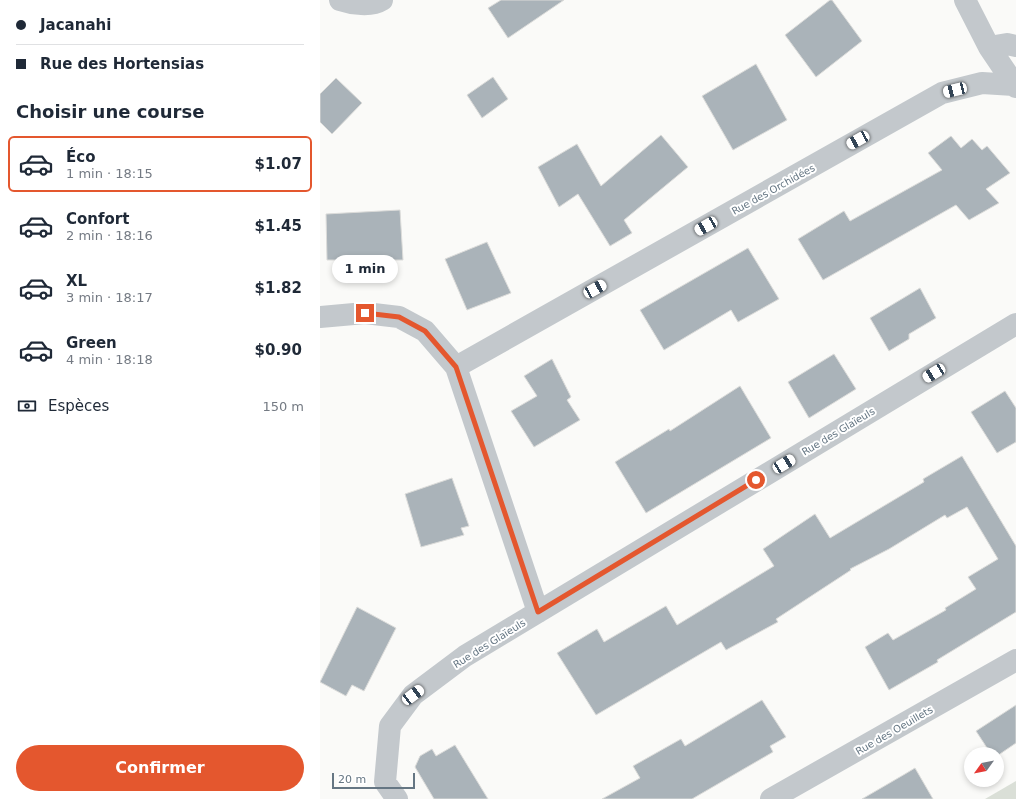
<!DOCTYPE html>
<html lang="fr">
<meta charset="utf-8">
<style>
:root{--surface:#fff;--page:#f2f2f3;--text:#1f2937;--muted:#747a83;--line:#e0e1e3;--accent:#e4572e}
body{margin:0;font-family:"DejaVu Sans",sans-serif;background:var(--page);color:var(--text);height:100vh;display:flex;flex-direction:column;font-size:15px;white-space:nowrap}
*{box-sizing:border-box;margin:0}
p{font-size:13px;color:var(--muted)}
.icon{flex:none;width:22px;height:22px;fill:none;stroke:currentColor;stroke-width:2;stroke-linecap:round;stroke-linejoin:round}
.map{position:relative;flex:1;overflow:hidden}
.details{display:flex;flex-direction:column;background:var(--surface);width:320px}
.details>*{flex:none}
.hud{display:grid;align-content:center;height:88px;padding:0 16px;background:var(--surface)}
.needle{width:26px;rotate:237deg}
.fabs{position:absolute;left:644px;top:747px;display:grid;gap:8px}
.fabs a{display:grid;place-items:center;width:40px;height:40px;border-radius:50%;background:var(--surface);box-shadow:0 2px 6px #0003;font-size:20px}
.scale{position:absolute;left:12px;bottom:10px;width:83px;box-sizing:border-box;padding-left:4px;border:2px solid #657683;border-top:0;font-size:11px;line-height:14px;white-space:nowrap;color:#657683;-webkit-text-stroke:3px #fff;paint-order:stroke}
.end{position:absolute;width:18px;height:18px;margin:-9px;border:5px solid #e4572e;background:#fff;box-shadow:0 0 0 2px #fff}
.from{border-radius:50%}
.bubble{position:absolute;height:28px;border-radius:14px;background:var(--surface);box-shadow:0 2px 6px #0003;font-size:13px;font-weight:800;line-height:28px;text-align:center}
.car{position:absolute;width:12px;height:24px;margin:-12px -6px;border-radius:5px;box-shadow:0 0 3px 1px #0007;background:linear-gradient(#fff 24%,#345 0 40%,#fff 0 76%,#345 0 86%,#fff 0)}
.hud b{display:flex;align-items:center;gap:14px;height:38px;font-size:15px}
.hud b+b{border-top:1px solid var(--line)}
.hud i{width:10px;height:10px;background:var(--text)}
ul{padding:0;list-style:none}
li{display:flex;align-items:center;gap:12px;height:56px;margin:0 8px 6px;padding:0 8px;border:2px solid transparent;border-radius:6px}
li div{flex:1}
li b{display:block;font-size:15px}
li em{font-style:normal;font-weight:800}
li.active{border-color:var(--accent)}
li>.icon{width:36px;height:36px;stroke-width:1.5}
h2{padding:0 16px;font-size:18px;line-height:48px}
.pay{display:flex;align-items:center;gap:10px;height:44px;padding:0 16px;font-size:15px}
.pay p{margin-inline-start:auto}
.action{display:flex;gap:8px;margin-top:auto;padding:8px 16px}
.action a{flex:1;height:46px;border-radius:24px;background:var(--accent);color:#fff;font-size:16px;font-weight:800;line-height:46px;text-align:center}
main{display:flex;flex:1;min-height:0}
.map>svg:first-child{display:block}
</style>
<main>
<section class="details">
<div class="hud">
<b><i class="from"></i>Jacanahi</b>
<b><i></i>Rue des Hortensias</b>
</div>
<h2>Choisir une course</h2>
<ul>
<li class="active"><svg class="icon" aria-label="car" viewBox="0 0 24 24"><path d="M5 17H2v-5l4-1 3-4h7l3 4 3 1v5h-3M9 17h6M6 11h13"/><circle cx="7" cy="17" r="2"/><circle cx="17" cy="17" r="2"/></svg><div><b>Éco</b><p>1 min · 18:15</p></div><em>$1.07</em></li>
<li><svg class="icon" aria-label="car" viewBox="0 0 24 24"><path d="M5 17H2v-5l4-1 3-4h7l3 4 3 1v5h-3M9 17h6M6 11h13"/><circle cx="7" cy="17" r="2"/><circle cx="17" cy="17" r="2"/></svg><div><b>Confort</b><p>2 min · 18:16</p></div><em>$1.45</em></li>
<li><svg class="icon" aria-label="car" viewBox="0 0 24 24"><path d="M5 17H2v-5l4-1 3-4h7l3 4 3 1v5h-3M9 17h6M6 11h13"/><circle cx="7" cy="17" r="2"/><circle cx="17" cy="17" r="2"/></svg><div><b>XL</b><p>3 min · 18:17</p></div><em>$1.82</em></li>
<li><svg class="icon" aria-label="car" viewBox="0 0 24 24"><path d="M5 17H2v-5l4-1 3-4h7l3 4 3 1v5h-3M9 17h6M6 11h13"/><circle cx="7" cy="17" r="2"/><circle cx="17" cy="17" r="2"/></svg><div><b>Green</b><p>4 min · 18:18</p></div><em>$0.90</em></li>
</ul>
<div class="pay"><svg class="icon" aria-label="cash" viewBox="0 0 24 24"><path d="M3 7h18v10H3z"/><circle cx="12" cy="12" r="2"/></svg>Espèces<p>150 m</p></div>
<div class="action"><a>Confirmer</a></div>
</section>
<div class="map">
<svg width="696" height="799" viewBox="0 0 696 799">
<rect width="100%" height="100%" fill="#fafaf8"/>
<path fill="#dadfd7" d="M 696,781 L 696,799 L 665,799 Z"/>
<path fill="#aab3b9" stroke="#dcdcda" d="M 181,0 L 244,0 L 188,38 L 168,8 Z
M 510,0 L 512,0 L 542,41 L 496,77 L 465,35 Z
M 436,64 L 467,120 L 413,150 L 382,96 Z
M 173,77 L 188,99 L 162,118 L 147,95 Z
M 16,78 L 42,103 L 12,134 L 0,122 L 0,94 Z
M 341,135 L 368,167 L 304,220 L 312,233 L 290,246 L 258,194 L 239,207 L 218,167 L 257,144 L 281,186 Z
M 631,136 L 641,148 L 652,139 L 662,150 L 667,146 L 690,173 L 666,189 L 679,203 L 649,220 L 636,205 L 503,280 L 478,239 L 524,211 L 530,221 L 622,170 L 608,153 Z
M 80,210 L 83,260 L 7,260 L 6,214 Z
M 167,242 L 191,293 L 147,310 L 125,259 Z
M 428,248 L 459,299 L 418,322 L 411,310 L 344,350 L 320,310 Z
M 600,288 L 616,318 L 589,334 L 589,339 L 569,351 L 550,318 Z
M 514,354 L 536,389 L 489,418 L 468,382 Z
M 232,359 L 251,397 L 247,400 L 260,420 L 214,447 L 191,411 L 217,396 L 204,376 Z
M 420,386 L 451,438 L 326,513 L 295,462 L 349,429 L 350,431 Z
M 685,391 L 696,408 L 696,442 L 677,453 L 651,412 Z
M 642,456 L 696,546 L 696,612 L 617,660 L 618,662 L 569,690 L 545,647 L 568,633 L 573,640 L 626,610 L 625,608 L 656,589 L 648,577 L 678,559 L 647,507 L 627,518 L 625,515 L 569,549 L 530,569 L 531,570 L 456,619 L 458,622 L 406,650 L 401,642 L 276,715 L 237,653 L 277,629 L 284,642 L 346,606 L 357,625 L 454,566 L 443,549 L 495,514 L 510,538 L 604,482 L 603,479 Z
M 132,478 L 149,526 L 141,528 L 144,535 L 101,547 L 85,494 Z
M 37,607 L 76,628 L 44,691 L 32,685 L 26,696 L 0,682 Z
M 442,700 L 466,737 L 450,746 L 453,752 L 372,799 L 282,799 L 320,778 L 313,766 L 361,739 L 365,746 Z
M 696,705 L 696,743 L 677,756 L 677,754 L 671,754 L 656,731 Z
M 135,745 L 168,799 L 114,799 L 95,767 L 100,756 L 112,749 L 116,756 Z
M 595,768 L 613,799 L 542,799 L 585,774 Z"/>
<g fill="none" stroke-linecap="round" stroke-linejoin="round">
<path stroke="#c3c8cc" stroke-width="22" d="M 20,0 C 32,4 51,7 62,0
M 645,0 L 669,47 L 696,87
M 669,47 L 687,44 L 696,46
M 0,317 L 45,313 L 79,317 L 105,331 L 136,367 L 218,612
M 136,367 L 622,93 L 662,83 L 694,85
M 77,799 L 65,782 L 70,726 L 93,695 L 145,656 L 696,324
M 451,799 L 696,660"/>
</g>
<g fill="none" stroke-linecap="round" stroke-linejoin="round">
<path stroke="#e4572e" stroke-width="5" d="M 45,313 L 79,317 L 105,331 L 136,367 L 218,612 L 436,480"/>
</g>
<g text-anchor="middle" stroke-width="4" stroke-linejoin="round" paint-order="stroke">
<g font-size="10" fill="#657683" stroke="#fff">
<text transform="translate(453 189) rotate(-29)" y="4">Rue des Orchidées</text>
<text transform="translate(518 431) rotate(-31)" y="4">Rue des Glaïeuls</text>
<text transform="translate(169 643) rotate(-32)" y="4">Rue des Glaïeuls</text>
<text transform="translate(574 730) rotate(-30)" y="4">Rue des Oeuillets</text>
</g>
</g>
</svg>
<div class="fabs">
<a><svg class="needle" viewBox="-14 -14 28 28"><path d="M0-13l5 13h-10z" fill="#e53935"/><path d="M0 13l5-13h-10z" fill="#747a83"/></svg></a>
</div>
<div class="scale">20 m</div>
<i class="end from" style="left:436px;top:480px"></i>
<i class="end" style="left:45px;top:313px"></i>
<div class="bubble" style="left:12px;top:255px;width:66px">1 min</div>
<i class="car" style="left:635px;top:90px;rotate:256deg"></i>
<i class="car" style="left:538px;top:140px;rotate:241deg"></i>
<i class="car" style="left:386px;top:226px;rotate:240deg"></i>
<i class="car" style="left:275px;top:289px;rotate:61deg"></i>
<i class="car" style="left:614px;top:373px;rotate:239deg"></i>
<i class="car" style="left:464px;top:464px;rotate:59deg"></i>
<i class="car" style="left:93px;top:695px;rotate:53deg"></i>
</div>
</main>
